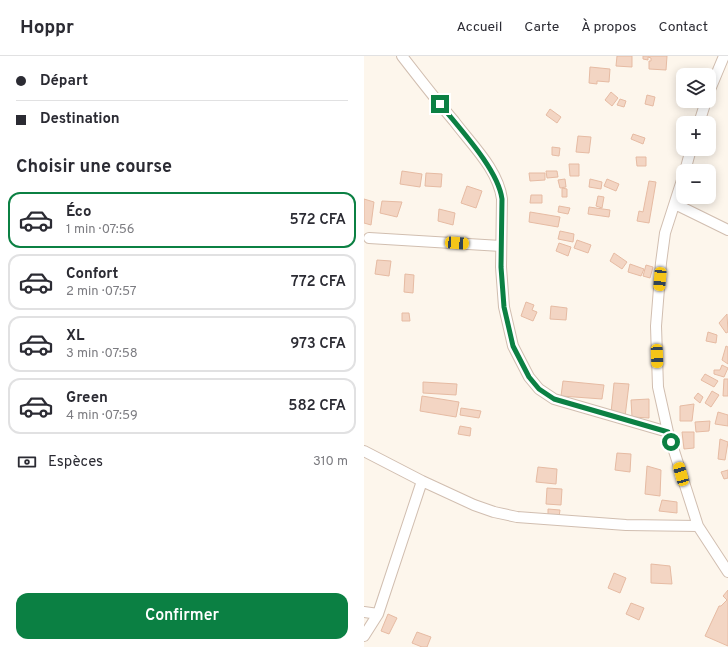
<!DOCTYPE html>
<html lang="fr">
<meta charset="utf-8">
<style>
:root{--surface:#fff;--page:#f7f7f7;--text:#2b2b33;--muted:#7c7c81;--line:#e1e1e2;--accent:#0b8043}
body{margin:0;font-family:Overpass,sans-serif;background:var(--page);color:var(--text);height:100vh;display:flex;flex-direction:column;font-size:15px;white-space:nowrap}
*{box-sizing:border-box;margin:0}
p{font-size:13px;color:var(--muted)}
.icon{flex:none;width:22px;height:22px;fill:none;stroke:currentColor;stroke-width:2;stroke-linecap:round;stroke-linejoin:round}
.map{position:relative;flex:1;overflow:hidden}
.drawer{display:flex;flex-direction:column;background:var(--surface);width:364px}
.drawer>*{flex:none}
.banner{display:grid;align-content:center;height:88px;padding:0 16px;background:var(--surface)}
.fabs{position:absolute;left:312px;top:12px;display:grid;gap:8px}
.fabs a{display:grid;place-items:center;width:40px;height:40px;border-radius:8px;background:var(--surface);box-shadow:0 2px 10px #0003;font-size:20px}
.end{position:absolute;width:18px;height:18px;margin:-9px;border:5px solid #0b8043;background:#fff;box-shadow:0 0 0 2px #fff}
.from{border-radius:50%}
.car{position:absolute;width:12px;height:24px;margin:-12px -6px;border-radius:5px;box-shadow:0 0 3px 1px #0007;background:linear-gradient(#f5c518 24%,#345 0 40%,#f5c518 0 76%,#345 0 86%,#f5c518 0)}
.banner b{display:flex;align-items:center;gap:14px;height:38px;font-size:15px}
.banner b+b{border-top:1px solid var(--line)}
.banner i{width:10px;height:10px;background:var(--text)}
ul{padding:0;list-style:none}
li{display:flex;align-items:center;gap:12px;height:56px;margin:0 8px 6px;padding:0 8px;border:2px solid var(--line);border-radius:12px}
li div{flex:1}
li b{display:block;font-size:15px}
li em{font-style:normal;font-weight:600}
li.active{border-color:var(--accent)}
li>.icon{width:36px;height:36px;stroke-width:1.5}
h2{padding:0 16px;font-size:18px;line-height:48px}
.pay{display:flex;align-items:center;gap:10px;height:44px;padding:0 16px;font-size:15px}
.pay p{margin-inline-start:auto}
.cta{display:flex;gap:8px;margin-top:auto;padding:8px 16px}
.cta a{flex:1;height:46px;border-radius:12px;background:var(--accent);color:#fff;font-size:16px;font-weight:600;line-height:46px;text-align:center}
header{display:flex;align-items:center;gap:24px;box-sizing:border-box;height:56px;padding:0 20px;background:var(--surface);border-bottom:1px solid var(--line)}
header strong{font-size:19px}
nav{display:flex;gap:22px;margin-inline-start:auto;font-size:14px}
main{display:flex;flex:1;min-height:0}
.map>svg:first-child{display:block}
</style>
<header>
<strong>Hoppr</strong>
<nav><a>Accueil</a><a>Carte</a><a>À propos</a><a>Contact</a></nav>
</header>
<main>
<section class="drawer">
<div class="banner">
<b><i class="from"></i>Départ</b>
<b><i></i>Destination</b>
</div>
<h2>Choisir une course</h2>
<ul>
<li class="active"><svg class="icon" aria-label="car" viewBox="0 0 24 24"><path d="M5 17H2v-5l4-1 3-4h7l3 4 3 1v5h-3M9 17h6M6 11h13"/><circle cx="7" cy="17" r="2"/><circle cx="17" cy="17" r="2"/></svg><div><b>Éco</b><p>1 min · 07:56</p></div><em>572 CFA</em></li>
<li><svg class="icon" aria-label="car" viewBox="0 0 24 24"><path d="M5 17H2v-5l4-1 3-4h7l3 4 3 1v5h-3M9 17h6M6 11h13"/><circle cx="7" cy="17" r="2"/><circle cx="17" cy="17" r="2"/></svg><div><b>Confort</b><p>2 min · 07:57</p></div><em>772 CFA</em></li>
<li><svg class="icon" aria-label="car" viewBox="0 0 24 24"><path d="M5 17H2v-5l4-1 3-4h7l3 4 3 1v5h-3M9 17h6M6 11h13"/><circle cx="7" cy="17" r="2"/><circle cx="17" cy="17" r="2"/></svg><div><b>XL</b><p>3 min · 07:58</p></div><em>973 CFA</em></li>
<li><svg class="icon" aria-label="car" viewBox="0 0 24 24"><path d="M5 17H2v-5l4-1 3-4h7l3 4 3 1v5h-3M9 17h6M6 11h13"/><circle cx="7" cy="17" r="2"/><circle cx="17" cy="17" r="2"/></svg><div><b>Green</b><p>4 min · 07:59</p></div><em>582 CFA</em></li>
</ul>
<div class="pay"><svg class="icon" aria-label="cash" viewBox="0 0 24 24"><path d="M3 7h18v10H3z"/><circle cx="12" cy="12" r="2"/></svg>Espèces<p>310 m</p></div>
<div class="cta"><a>Confirmer</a></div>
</section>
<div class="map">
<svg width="364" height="591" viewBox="0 0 364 591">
<rect width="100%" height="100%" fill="#fdf6ec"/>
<path fill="#f3d5c3" stroke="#e6bba3" d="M 253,0 L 268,0 L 268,11 L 252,10 Z
M 279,0 L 303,0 L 302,14 L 285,13 L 285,5 L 287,5 L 287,2 L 284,1 L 284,4 L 279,3 Z
M 226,11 L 246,13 L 245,26 L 233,25 L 233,28 L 225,27 Z
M 247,36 L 254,42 L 248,50 L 241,44 Z
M 283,39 L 291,41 L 289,50 L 281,48 Z
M 256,43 L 262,45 L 260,51 L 253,49 Z
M 186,53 L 197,61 L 193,67 L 182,59 Z
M 269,78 L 281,82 L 279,88 L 267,83 Z
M 214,80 L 227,81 L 225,97 L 212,96 Z
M 188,91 L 196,92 L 195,100 L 188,99 Z
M 272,101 L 282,101 L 282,110 L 273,110 Z
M 205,108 L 215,108 L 215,120 L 206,120 Z
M 38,115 L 58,118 L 56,131 L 36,128 Z
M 182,115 L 193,115 L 194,121 L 183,122 Z
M 62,117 L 78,118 L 77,131 L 61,130 Z
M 165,117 L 181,117 L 181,124 L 166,125 Z
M 201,123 L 202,131 L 196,132 L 194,124 Z
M 226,123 L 238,126 L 237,133 L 225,131 Z
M 243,123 L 255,128 L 252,135 L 240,130 Z
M 285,125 L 292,126 L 285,167 L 273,165 L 275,155 L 279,156 Z
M 103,130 L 118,135 L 112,152 L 97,147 Z
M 198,132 L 203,133 L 203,141 L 198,141 Z
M 167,139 L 178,139 L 178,147 L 166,147 Z
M 234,140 L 240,141 L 238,152 L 232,150 Z
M 0,143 L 10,146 L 7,169 L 0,167 Z
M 18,145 L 38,146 L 33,161 L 16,157 Z
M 195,150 L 206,152 L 204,158 L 194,156 Z
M 225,151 L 246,154 L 245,161 L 224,158 Z
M 75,153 L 91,157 L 89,169 L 74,165 Z
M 166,156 L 196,161 L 194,171 L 165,166 Z
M 196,175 L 210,178 L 209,186 L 194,183 Z
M 213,184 L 227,189 L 224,197 L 210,192 Z
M 195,187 L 207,191 L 204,200 L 192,195 Z
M 250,197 L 263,206 L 258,213 L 246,205 Z
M 13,204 L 27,205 L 25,220 L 11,218 Z
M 266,208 L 280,213 L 277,220 L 264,216 Z
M 282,209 L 289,211 L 286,222 L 279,220 Z
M 41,218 L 50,219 L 49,237 L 40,236 Z
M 162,246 L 170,249 L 168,254 L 173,256 L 169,265 L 157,260 Z
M 187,250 L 203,252 L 202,264 L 186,263 Z
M 38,257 L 45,257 L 46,265 L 38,265 Z
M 363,258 L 364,276 L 362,277 L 355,267 Z
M 344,276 L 353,279 L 352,287 L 342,285 Z
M 362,290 L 364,291 L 364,308 L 358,304 Z
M 358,309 L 364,312 L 360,321 L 350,318 L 350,314 L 356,314 Z
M 341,318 L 354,325 L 350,331 L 337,324 Z
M 360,323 L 364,323 L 364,340 L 359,340 Z
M 199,325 L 240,329 L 238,343 L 197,340 Z
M 59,326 L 93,328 L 92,339 L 59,337 Z
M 250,327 L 265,328 L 261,361 L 247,357 Z
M 348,335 L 355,339 L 347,351 L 341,347 Z
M 334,337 L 339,341 L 336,347 L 330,342 Z
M 58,340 L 95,346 L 92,361 L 56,355 Z
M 285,343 L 285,362 L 268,361 L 267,344 Z
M 330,348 L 328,365 L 316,365 L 316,350 Z
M 97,352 L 117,355 L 115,362 L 96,359 Z
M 354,356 L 364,359 L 364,370 L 351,368 Z
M 346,365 L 345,375 L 332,376 L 331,366 Z
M 96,370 L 107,372 L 106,380 L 94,378 Z
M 318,376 L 330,376 L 330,392 L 320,393 Z
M 356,383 L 364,386 L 361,404 L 354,403 Z
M 253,397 L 267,398 L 266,416 L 251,414 Z
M 283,410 L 297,414 L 296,440 L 281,438 Z
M 174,411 L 193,413 L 192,428 L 172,426 Z
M 364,414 L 364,422 L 360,423 L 357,416 Z
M 183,432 L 198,433 L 197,449 L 182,448 Z
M 298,444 L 313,446 L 313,457 L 295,455 Z
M 184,453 L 196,454 L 195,461 L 184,461 Z
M 287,508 L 306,510 L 308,528 L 287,527 Z
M 250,517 L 262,522 L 256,537 L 244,532 Z
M 364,534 L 364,590 L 341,580 L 355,550 L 357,550 L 363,544 L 359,540 Z
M 267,547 L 280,552 L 275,564 L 262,558 Z
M 24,558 L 33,562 L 25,578 L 17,575 Z
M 53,576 L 67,581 L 63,591 L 58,591 L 48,587 Z"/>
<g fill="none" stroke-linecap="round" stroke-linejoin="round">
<defs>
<path id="minor" d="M 38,0 C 55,22 72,44 90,65 C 107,88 134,113 138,143 L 137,211 L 140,251 L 149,290 L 165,321 L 175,333 L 190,343 L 304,376
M 345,36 L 360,0
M 335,67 L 342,45
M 321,115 L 327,93
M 319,121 L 301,177 L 297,207 L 292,270 L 294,331 L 304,376 L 334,470 L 364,516
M 311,148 L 364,174
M 5,182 L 137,190
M 0,395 L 58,425 L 110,449 L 130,456 L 153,461 L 262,469 L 334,470
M 0,556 L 14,558
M 0,580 L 14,558 L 58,425"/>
</defs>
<use href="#minor" stroke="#d1beb0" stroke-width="12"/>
<use href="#minor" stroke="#fff" stroke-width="10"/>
</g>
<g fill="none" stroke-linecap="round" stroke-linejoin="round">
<path stroke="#0b8043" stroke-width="5" d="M 76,48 C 95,72 134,113 138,143 L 137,211 L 140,251 L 149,290 L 165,321 L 175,333 L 190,343 L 304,376 L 307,386"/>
</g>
</svg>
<div class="fabs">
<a><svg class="icon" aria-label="layers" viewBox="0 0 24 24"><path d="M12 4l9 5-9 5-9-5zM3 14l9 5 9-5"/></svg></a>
<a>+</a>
<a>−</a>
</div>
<i class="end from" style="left:307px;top:386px"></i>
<i class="end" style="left:76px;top:48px"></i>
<i class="car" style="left:93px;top:187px;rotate:94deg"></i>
<i class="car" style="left:296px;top:223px;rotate:185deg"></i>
<i class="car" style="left:293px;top:300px;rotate:178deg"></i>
<i class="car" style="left:317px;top:418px;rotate:344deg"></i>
</div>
</main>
